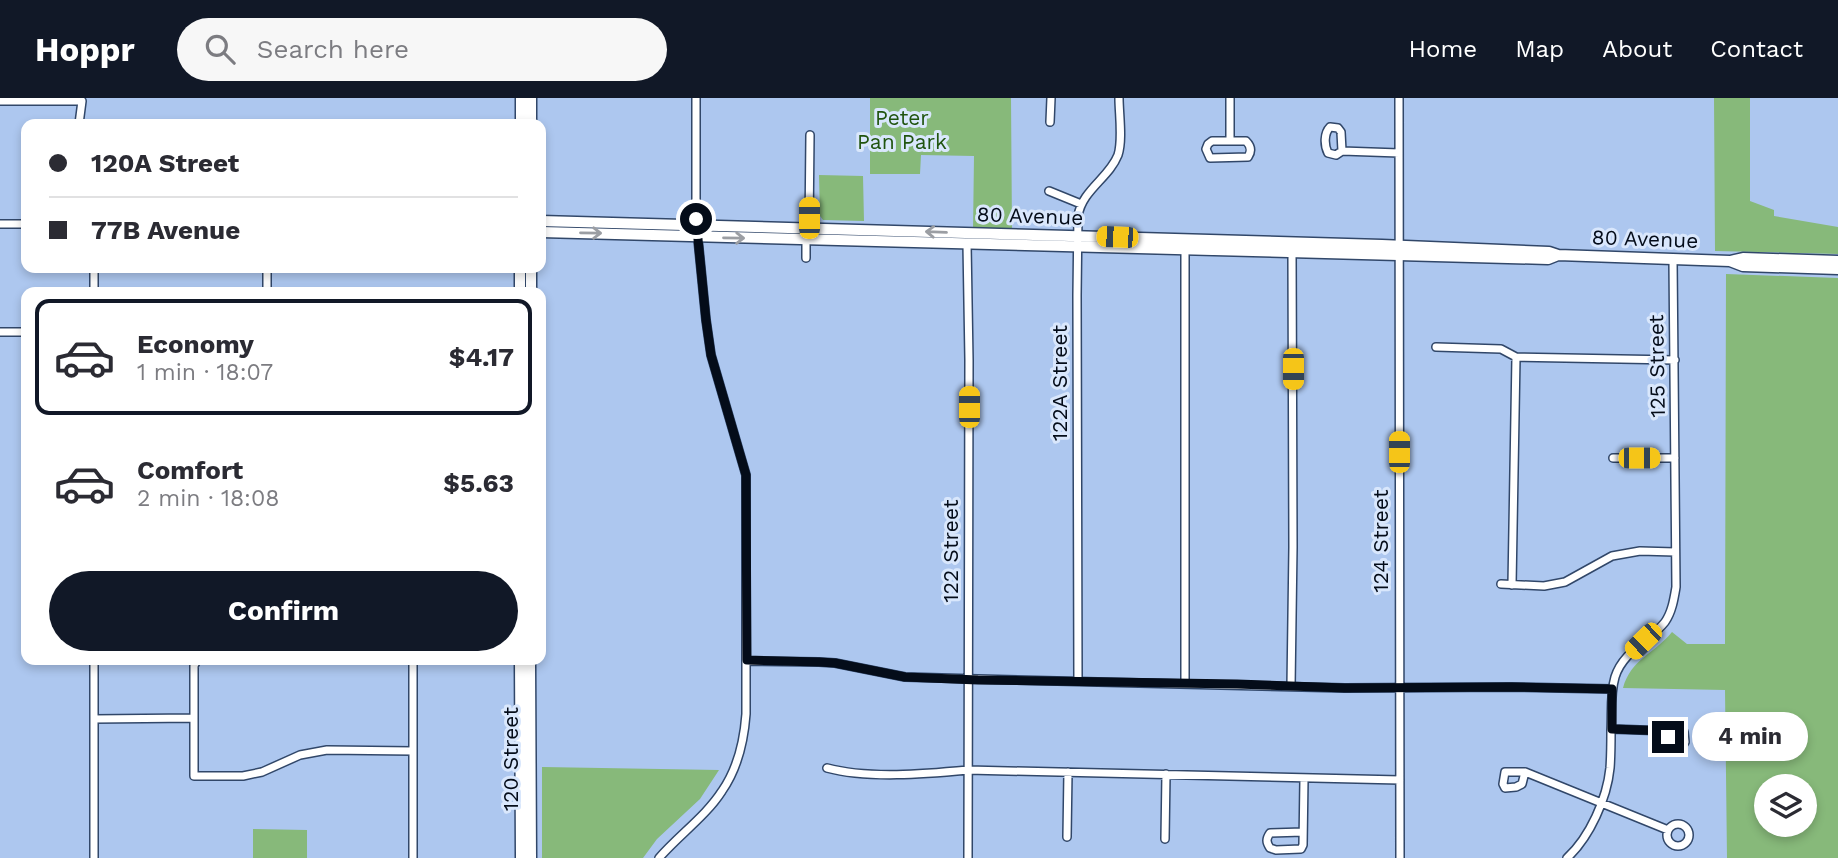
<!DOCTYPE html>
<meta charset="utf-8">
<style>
:root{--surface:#fff;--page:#f7f7f7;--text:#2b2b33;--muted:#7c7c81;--line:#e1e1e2;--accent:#111827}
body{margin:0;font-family:"Work Sans",sans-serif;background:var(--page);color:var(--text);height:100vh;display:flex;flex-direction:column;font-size:26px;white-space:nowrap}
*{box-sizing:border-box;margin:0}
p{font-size:23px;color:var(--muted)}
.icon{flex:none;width:38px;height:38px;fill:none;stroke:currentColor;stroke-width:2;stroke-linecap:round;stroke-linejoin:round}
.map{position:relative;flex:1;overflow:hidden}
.details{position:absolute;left:21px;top:189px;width:525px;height:378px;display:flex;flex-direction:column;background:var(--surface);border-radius:14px;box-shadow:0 4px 10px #0003}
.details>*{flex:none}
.hud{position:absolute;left:21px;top:21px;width:525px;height:154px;border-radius:14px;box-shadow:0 4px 10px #0003;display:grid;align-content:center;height:154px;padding:0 28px;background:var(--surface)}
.fabs{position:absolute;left:1754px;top:676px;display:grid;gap:14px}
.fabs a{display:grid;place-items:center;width:63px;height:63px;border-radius:50%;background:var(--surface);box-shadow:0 4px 10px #0003;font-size:35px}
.end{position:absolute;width:32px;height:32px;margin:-16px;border:9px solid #040c19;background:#fff;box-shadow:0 0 0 4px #fff}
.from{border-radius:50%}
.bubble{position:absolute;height:49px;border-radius:24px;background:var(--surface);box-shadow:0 4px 10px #0003;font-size:23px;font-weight:700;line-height:49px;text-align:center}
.car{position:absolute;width:21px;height:42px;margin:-21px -10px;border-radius:9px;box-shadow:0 0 5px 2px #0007;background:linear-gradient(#f5c518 24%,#345 0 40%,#f5c518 0 76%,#345 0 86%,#f5c518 0)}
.hud b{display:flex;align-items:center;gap:24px;height:66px;font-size:26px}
.hud b+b{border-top:2px solid var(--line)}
.hud i{width:18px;height:18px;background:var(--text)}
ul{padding:12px 0 0;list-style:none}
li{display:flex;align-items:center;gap:21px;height:116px;margin:0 14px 10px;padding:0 14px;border:4px solid transparent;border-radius:14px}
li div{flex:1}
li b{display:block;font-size:26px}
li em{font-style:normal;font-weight:700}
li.current{border-color:var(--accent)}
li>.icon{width:63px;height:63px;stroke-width:1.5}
.button{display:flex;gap:14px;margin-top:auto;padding:14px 28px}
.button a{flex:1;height:80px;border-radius:42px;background:var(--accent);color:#fff;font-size:28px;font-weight:700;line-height:80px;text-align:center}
header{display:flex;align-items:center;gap:42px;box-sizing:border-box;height:98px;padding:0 35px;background:var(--accent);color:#fff}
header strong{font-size:33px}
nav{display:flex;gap:38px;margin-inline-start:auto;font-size:24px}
.search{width:490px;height:63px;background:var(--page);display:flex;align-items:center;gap:18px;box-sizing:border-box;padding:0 24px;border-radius:38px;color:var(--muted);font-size:26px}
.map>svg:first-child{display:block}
</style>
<header>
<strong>Hoppr</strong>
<div class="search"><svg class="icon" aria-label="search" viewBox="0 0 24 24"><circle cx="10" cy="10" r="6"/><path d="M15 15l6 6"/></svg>Search here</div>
<nav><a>Home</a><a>Map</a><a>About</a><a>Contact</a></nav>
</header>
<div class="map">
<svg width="1838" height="760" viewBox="0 0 1838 760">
<rect width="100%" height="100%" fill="#adc7ef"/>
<path fill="#87b97a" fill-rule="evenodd" d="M 870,0 L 1011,0 L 1012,134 L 973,133 L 974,58 L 921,57 L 920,76 L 870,76 Z
M 1714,0 L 1750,0 L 1750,103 L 1774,112 L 1774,118 L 1838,129 L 1838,156 L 1715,153 Z
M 819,77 L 863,78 L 864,123 L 823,122 L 820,118 Z
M 1726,176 L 1838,180 L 1838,760 L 1727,760 L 1725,592 L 1623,590 C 1631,561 1654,556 1672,534 L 1687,546 L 1725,546 ZM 1766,688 L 1804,688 L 1804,726 L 1766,726 Z
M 542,669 L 543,669 L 719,672 L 700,701 L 657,741 L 643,760 L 542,760 Z
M 253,731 L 307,732 L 307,760 L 253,760 Z"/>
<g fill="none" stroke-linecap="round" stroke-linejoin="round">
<defs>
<path id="minor" d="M 1399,0 L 1400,760
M 0,3 L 82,3 L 79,26
M 1050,24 L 1051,0
M 1330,29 L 1338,30 L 1341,34 L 1342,53 L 1336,57 L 1328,55 C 1324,47 1324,35 1330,29 Z
M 1212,43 L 1246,43 C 1251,48 1252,53 1248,59 L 1210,60 L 1206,51 L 1208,46 Z
M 1230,43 L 1230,0
M 1342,53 L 1399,55
M 1049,93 L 1081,106
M 0,126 L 26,126
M 809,131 L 810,37
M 806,141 L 806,160
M 967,146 L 969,262 L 968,760
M 94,170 L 94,194
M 267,170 L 267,194
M 0,234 L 26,234
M 1436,249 L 1501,251 L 1516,259 L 1675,262
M 1613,360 L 1675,360
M 1501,486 L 1544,488 L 1565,484 L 1612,458 L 1640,453 L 1675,454
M 1512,487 L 1516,259
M 94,562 L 94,760
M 197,562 L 194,568 L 194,678 L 243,678 L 262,674 L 300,657 L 327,652 L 413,653
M 747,563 L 819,564 L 835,565 L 905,579 L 978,581 L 1345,590 L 1511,589 L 1612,591
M 1078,583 L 1077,197 L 1078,118 C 1082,92 1109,80 1118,57 C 1123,42 1119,16 1119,0
M 1185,585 L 1185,150
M 1291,588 L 1293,449 L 1292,154
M 94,621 L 194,620
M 1612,631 L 1668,633 L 1679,631 L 1684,634 L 1685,644 L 1683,647 L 1673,648 L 1669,645 L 1668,633
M 827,670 C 868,681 925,676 968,672 L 1400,682
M 1525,674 L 1522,686 L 1516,689 L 1505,690 L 1503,686 L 1505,674 L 1525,674 L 1668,732
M1667 737a11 11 0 1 1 22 0a11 11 0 1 1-22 0Z
M 1303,734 L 1270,735 C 1266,741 1266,744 1270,750 L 1276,752 L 1301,751 L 1303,747 L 1304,681
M 1067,739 L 1068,674
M 1165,741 L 1166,676
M 413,760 L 413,562
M 659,760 C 679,737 706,718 722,693 C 738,670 744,643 746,616 L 746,377 L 711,257 L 706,222 L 696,121 L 696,0
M 1567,760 C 1590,739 1607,700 1610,670 C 1611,657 1611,644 1611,632 C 1612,615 1610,596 1615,579 C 1623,553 1650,543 1665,524 C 1672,514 1674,501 1676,489 L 1673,162"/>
<path id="major" d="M 521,0 L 521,26
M 531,0 L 531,26
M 541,123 L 1382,147 L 1549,154 L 1558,157 L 1730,163 L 1743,160 L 1838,163
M 541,134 L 1548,161 L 1558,157
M 1730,163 L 1743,168 L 1838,171
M 520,194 L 520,170
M 531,194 L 531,170
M 520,562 L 521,760
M 530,562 L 531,760"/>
</defs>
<use href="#minor" stroke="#314769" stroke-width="10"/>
<use href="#major" stroke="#314769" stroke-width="13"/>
<use href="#minor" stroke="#fff" stroke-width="7"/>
<use href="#major" stroke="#fff" stroke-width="10"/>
</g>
<defs><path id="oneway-shaft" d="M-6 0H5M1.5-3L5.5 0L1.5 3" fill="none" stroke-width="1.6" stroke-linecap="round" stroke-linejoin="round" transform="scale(1.75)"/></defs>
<g stroke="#9b9ea3">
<use href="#oneway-shaft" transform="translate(936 134) rotate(-178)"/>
<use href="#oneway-shaft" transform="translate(591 135) rotate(1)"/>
<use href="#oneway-shaft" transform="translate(734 140) rotate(1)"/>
</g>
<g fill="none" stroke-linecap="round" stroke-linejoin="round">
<path stroke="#040c19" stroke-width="9" d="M 696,121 L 706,222 L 711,257 L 746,377 L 747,562 L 819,564 L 835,565 L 905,579 L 978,582 L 1237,586 L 1345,590 L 1511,589 L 1612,591 L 1612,631 L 1668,633 L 1668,639"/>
</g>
<g text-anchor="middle" stroke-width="6" stroke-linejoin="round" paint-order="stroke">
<g font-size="21" fill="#20540f" stroke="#d9e7fc">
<text x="902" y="27">Peter<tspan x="902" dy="24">Pan Park</tspan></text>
</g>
<g font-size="21" fill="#040c19" stroke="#d9e7fc">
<text transform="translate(1030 118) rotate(2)" y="7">80 Avenue</text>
<text transform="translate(1645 141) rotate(2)" y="7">80 Avenue</text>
<text transform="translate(1657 268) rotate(-91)" y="7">125 Street</text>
<text transform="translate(1060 285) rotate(-90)" y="7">122A Street</text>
<text transform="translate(1381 443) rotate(-90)" y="7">124 Street</text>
<text transform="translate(951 453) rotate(-90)" y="7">122 Street</text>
<text transform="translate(511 661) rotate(-90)" y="7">120 Street</text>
</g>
</g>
</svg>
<div class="fabs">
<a><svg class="icon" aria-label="layers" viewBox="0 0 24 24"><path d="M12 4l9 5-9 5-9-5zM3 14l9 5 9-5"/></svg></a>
</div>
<i class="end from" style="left:696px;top:121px"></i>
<i class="end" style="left:1668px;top:639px"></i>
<div class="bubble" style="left:1692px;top:614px;width:116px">4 min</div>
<i class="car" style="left:809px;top:120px;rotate:0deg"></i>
<i class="car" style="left:1117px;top:139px;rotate:272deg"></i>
<i class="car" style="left:1293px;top:271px;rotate:180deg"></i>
<i class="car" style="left:969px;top:309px;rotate:0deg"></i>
<i class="car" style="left:1399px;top:354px;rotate:0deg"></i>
<i class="car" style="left:1639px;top:360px;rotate:90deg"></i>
<i class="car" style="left:1643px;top:543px;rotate:226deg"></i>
<div class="hud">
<b><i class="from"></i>120A Street</b>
<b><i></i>77B Avenue</b>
</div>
<section class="details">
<ul>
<li class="current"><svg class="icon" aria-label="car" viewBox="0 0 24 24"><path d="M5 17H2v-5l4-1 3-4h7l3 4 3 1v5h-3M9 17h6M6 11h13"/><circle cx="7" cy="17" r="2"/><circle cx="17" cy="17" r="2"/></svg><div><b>Economy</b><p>1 min · 18:07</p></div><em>$4.17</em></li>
<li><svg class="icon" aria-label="car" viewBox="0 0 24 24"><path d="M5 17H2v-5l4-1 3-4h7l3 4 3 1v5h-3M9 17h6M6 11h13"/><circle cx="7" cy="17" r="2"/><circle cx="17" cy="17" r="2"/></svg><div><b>Comfort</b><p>2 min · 18:08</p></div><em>$5.63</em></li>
</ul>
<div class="button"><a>Confirm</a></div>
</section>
</div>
